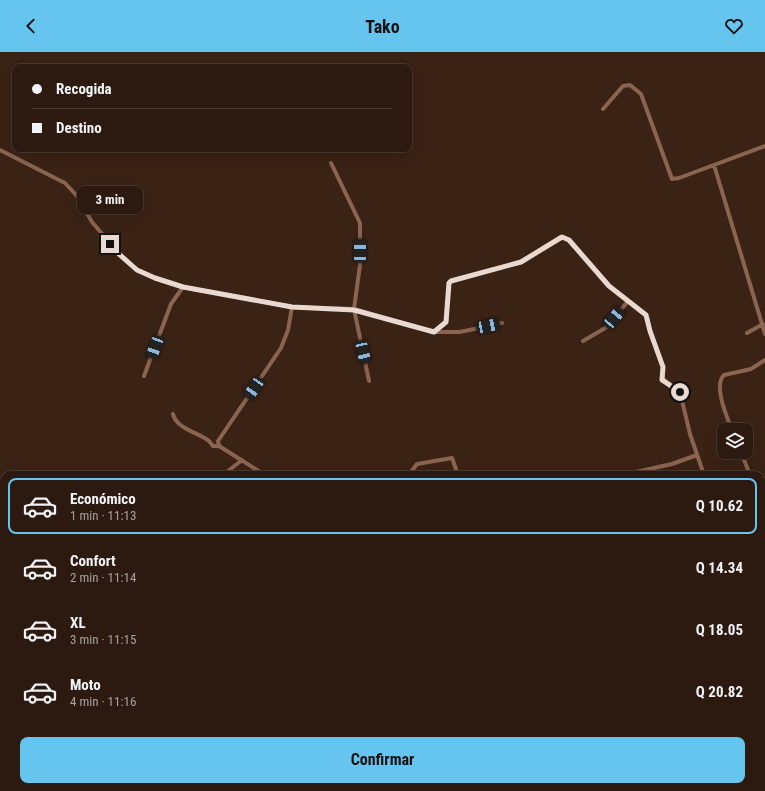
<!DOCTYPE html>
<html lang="es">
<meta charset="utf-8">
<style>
:root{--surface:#2c1a10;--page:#38271e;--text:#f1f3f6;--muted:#a6a19f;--line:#483830;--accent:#65c5ee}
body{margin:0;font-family:"Roboto Condensed",sans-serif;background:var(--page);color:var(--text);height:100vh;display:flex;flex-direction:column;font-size:15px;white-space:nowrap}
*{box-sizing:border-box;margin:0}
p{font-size:13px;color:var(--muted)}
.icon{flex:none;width:22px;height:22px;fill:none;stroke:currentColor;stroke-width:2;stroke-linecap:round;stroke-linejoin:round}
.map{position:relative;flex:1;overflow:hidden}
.drawer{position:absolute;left:0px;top:419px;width:765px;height:320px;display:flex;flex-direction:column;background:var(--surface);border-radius:12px 12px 0 0;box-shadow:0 4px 16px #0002,0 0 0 1px var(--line)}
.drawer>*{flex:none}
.banner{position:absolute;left:12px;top:12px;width:400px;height:88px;border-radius:8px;box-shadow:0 4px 16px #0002,0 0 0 1px var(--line);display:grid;align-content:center;height:88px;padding:0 20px;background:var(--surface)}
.fabs{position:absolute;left:717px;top:371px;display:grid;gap:8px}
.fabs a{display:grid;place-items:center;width:36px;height:36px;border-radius:8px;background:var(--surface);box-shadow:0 4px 16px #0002,0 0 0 1px var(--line);font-size:20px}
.end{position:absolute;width:18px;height:18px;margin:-9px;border:5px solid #ead9d1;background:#111;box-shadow:0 0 0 2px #111}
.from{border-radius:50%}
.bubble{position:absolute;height:28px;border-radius:8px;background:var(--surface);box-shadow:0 4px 16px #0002,0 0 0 1px var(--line);font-size:13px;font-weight:700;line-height:28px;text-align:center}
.car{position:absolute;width:12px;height:24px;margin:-12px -6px;border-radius:5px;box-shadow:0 0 3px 1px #0007;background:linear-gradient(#222 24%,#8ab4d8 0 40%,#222 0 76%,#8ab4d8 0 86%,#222 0)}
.banner b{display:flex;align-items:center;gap:14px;height:38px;font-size:15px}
.banner b+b{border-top:1px solid var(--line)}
.banner i{width:10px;height:10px;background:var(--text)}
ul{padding:7px 0 0;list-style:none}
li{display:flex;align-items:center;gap:12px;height:56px;margin:0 8px 6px;padding:0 12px;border:2px solid transparent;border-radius:8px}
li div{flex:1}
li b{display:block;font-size:15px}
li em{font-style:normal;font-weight:700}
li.selected{border-color:var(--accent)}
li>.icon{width:36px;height:36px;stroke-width:1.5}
.cta{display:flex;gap:8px;margin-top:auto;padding:8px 20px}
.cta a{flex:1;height:46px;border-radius:8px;background:var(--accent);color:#111;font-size:16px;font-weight:700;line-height:46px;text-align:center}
header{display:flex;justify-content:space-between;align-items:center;height:52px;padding:0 20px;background:var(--accent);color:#111;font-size:18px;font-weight:700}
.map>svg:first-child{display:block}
</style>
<header><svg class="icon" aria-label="back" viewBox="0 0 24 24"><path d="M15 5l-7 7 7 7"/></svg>Tako<svg class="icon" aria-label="heart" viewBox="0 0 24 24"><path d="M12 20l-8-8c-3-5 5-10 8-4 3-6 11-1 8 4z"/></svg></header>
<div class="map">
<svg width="765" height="739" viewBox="0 0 765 739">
<rect width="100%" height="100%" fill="#3a2215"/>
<path fill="#5c2f15" d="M 761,489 L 765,496 L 765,578 L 761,586 Z
M 0,590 L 4,591 L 4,735 L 451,735 L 451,739 L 0,739 Z
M 761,650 L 765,658 L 765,739 L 696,739 L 696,735 L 761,735 Z
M 551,735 L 601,735 L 601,739 L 551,739 Z
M 625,735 L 672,735 L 673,739 L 625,739 Z"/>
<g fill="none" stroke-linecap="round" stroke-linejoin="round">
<path stroke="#98450b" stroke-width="1.5" d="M 761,473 L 765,473
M 0,629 L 4,630"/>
<path stroke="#8a6450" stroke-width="4" d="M 603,57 L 623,34 L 630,33 L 641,42 L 672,127 L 679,126 L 765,94
M 0,98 L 65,131 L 77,144 L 92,170 L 120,203 L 137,218 L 155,226 L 183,235 L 292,255 L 354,257 L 434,280 L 460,280 L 502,271
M 331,111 L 360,171 L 360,213 L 354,257 L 369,329
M 714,113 L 765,282
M 434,280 L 446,270 L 449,231 L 451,229 L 521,210 L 561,185 L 569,188 L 609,234 L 644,261 L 647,265 L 650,279 L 663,315 L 662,326 L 680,340 L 690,382 L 704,423
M 747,281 L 763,272
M 583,289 L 607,275 L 628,249
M 144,324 L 171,252 L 183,235
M 173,362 C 176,376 196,380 206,387 C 209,388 211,392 213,394 L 219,394
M 732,378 C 727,365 713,334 724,323 L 751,317 L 765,308
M 741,400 L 750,423
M 627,422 L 672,412 L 697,403
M 223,423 L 242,408
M 265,423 L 219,394 L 218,389 L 281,296 L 288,278 L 292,255
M 390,423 L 411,420 L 417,412 L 452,406 L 458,423
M 761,451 L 765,461
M 761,470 L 765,470
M 761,586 L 765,585
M 472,735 L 472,739
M 667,735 L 668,739"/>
</g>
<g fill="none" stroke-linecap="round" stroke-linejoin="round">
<path stroke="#ead9d1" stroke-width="5" d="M 110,192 L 120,203 L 137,218 L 155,226 L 183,235 L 292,255 L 354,258 L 434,280 L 446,270 L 449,231 L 451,229 L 521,210 L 562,185 L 569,188 L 609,234 L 646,263 L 650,279 L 663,315 L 662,328 L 680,340"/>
</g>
</svg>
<div class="fabs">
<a><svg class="icon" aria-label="layers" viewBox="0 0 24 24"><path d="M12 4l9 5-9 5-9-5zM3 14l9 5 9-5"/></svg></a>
</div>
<i class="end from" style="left:680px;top:340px"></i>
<i class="end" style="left:110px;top:192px"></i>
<div class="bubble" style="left:77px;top:134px;width:66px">3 min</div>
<i class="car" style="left:360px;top:199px;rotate:0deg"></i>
<i class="car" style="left:614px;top:266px;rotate:40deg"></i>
<i class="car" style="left:488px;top:274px;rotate:79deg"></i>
<i class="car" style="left:155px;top:295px;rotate:200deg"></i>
<i class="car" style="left:363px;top:300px;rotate:167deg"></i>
<i class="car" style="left:254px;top:336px;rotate:214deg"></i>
<div class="banner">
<b><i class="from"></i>Recogida</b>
<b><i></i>Destino</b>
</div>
<section class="drawer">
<ul>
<li class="selected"><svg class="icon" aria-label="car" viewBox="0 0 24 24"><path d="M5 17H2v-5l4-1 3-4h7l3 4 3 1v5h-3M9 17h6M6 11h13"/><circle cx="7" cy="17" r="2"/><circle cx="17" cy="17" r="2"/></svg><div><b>Económico</b><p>1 min · 11:13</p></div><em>Q 10.62</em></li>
<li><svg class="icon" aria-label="car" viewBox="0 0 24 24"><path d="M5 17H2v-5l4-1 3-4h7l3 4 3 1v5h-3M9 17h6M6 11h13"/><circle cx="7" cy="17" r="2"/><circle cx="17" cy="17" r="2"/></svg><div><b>Confort</b><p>2 min · 11:14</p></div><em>Q 14.34</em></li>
<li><svg class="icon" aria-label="car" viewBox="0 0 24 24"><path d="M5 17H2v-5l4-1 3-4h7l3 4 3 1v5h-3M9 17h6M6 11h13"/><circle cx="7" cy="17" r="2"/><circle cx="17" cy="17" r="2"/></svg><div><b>XL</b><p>3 min · 11:15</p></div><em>Q 18.05</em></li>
<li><svg class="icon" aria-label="car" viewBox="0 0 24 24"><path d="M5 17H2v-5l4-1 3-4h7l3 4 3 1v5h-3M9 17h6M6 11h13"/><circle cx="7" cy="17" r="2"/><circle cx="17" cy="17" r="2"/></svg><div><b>Moto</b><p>4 min · 11:16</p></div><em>Q 20.82</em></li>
</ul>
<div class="cta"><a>Confirmar</a></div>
</section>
</div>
